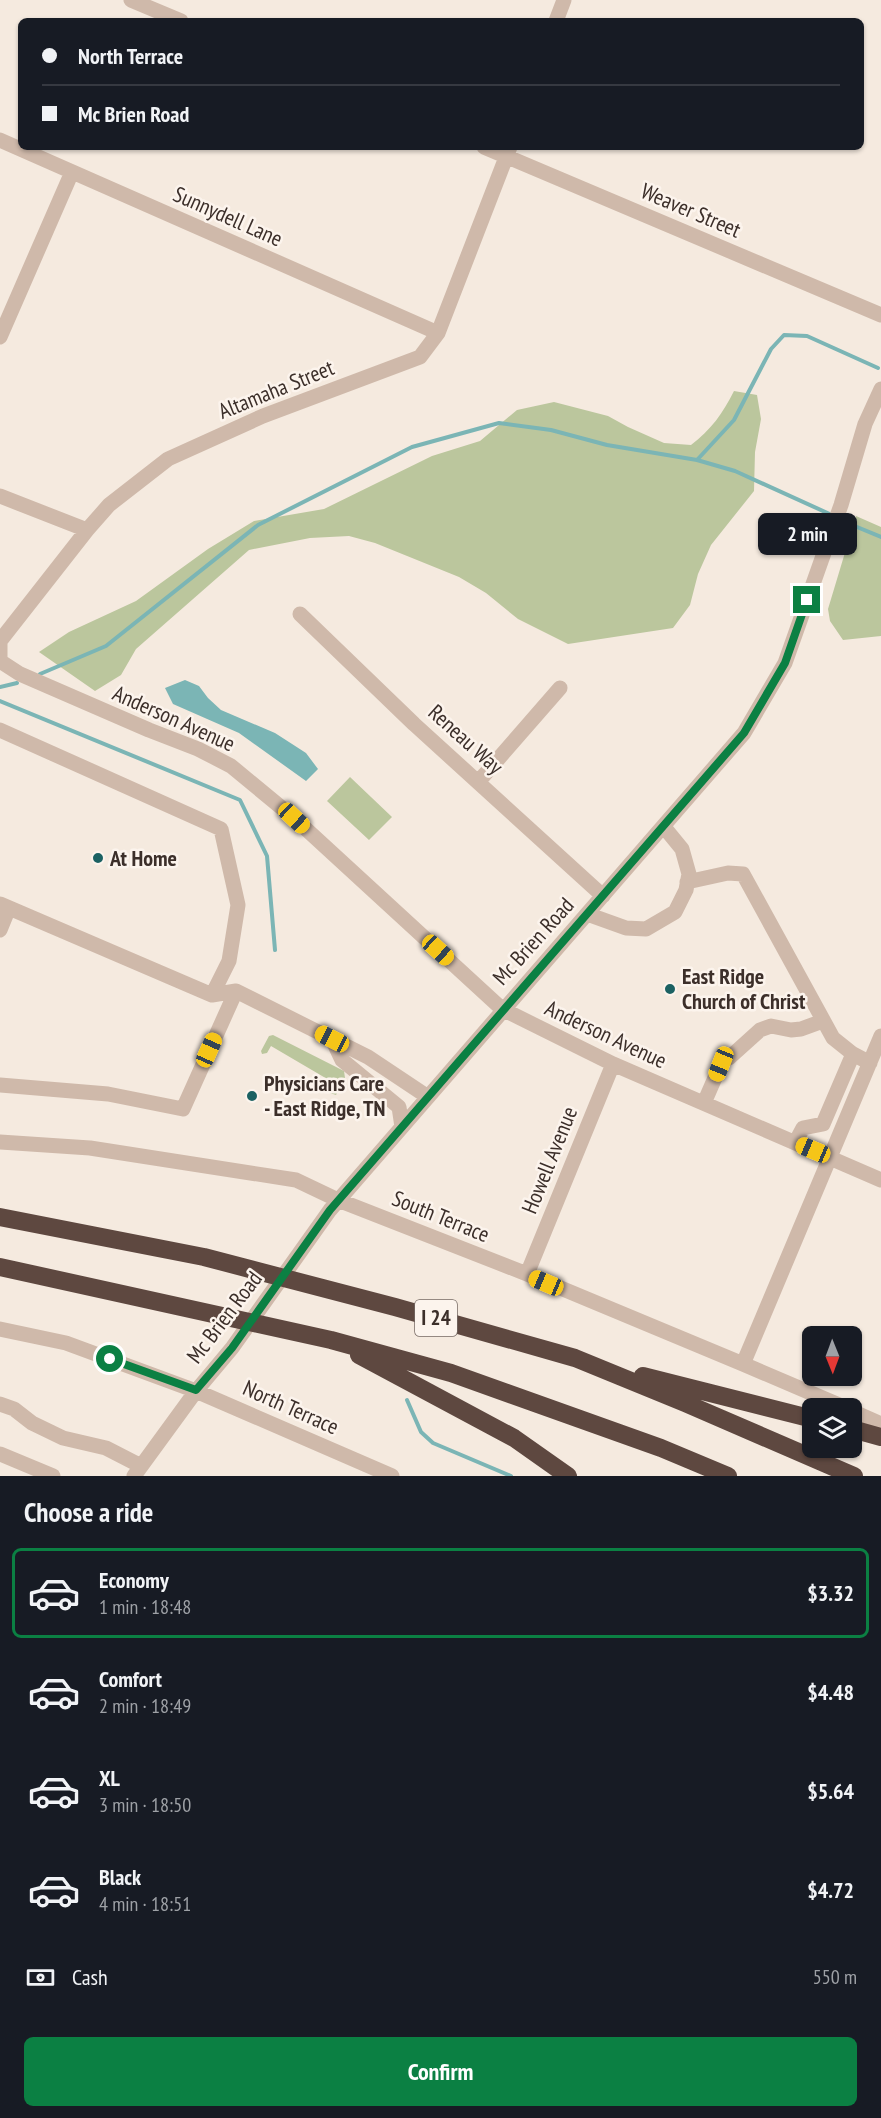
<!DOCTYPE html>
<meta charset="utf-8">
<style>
:root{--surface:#171b24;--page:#20242c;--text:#f1f3f6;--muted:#9ea1a6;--line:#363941;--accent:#0b8043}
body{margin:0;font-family:"PT Sans Narrow",sans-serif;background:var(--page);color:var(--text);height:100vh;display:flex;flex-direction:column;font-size:22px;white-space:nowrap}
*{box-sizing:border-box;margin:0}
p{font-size:20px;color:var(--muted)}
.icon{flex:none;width:33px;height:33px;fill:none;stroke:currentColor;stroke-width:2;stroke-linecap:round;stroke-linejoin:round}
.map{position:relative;height:1476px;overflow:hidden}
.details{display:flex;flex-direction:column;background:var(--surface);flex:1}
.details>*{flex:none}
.hud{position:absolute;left:18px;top:18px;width:846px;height:132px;border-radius:9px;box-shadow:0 2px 4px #0004;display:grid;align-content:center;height:132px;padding:0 24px;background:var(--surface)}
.needle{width:39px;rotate:179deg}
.controls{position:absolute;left:802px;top:1326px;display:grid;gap:12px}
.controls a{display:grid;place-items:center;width:60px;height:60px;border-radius:9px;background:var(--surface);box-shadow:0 2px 4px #0004;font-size:30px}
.end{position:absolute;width:27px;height:27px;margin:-14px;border:8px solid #0b8043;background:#fff;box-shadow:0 0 0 3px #fff}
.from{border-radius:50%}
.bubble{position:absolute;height:42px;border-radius:9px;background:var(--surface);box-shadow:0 2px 4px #0004;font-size:20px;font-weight:800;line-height:42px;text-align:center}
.car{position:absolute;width:18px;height:36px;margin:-18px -9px;border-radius:8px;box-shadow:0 0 4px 2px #0007;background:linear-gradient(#f5c518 24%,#345 0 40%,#f5c518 0 76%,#345 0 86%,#f5c518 0)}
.hud b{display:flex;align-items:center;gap:21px;height:57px;font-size:22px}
.hud b+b{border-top:2px solid var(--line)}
.hud i{width:15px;height:15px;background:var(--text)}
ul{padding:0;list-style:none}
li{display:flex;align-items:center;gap:18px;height:90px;margin:0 12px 9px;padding:0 12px;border:3px solid transparent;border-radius:9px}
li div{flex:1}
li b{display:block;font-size:22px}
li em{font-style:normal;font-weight:800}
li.current{border-color:var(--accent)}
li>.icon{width:54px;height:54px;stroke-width:1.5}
h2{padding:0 24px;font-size:27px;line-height:72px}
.pay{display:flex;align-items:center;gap:15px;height:66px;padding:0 24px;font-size:22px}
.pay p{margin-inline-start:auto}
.button{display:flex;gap:12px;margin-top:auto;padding:12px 24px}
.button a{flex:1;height:69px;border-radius:9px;background:var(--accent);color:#fff;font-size:24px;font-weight:800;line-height:69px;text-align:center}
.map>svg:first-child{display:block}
</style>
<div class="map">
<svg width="881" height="1476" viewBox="0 0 881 1476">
<rect width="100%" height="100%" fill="#f5eadf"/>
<path fill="#bbc69d" d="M 734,391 L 757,395 L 761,419 L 755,452 L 754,491 L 711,545 L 698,574 L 690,605 L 673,628 L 568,644 L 518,619 L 486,593 L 459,577 L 375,543 L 349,536 L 310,538 L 249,550 L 136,649 L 121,675 L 95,691 L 39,652 L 69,632 L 136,601 L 208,549 L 254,521 L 324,509 L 432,456 L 480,441 L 517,410 L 554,402 L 608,416 L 628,427 L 664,443 L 691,445 C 711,430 723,413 734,391 Z
M 856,516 L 881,527 L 881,636 L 843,640 L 830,621 L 828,609 Z
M 350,777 L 392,817 L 369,840 L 327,801 Z
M 273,1035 L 344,1071 L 345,1078 L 336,1095 L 330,1093 L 334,1083 L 271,1046 L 267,1053 L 262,1054 L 261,1051 L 269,1036 Z"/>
<path fill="#7bb5b5" d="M 185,680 L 199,686 L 208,698 L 221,710 L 275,733 L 306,753 L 318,769 L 306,781 L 239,733 L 173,704 L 165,688 Z"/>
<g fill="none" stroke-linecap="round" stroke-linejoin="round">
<path stroke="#7bb5b5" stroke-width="4" d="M 697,460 L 734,420 L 771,349 L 784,335 L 807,336 L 878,368
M 840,520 L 881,537
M 40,674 L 106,646 L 258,525 L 412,447 L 499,423 L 551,430 L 607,445 L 697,460 L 735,471 L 834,516
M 0,687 L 17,683
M 0,701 L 240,800 L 267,856 L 275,950
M 407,1400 L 421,1432 L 433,1443 L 511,1476"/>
<path stroke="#cfb9aa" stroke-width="15" d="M 131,0 L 181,21
M 556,21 L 564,0
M 0,140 L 438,333
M 484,147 L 881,315
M 510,147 L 438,333 L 420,357 L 263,416 L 168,459 L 109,505 L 87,530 L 0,641 L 0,661 L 20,674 L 149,730 L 198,749 L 231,766 L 294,818 L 502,1009 L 613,1064 L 881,1180
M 0,337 L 72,172
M 0,496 L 87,530
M 300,614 L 414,724 L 603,896
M 0,730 L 221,829 L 238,905 L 229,961 L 212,995
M 479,781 L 560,688
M 687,882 L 728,873 L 743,874 L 833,1038 L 853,1054 L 870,1063
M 0,904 L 212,995 L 236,991 L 368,1057 L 428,1097
M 587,914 L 626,928 L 646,929 L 675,912 L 686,890 L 689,874 L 682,849 L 664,827
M 0,930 L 9,908
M 332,1039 L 342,1060 L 399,1107 L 402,1127
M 729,1058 L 760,1030 L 771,1026 L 791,1030 L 801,1029 L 823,1021
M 0,1085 L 108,1094 L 183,1109 L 236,991
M 704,1103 L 721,1064
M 0,1142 L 90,1148 L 296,1180 L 338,1200 L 527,1274 L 743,1364 L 846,1408
M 795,1143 L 803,1128 L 823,1124 L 853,1054
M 527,1274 L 613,1064
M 0,1329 L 66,1343 L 196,1391 L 392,1476
M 743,1364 L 881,1036
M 0,1404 L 14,1409 L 32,1423 L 63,1438 L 106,1448 L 141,1466
M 852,1411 L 881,1424
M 0,1454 L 53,1476
M 134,1476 L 196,1391 L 232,1348 L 330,1210 L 744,733 L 785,663 L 841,505 L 865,424 L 881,389"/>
<path stroke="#5e4840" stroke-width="18" d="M 0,1217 L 204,1257 L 395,1307 L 575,1358 L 685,1403 L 854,1476
M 0,1267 L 331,1340 L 451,1373 L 661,1448 L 728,1476
M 359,1355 L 514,1438 L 568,1476
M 643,1376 L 813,1419
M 852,1429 L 881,1437"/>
</g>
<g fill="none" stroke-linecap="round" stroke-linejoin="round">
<path stroke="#0b8043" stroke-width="8" d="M 110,1359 L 196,1390 L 232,1348 L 330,1210 L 744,733 L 785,663 L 807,600"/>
</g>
<g fill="#1b6162" stroke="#fcf4ed" stroke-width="2">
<circle cx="98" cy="858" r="6"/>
<circle cx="670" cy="989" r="6"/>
<circle cx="252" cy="1096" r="6"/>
</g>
<g text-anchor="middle" stroke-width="5" stroke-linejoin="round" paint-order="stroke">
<rect fill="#fcf4ed" stroke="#766a64" stroke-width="1.5" x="415" y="1300" width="42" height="36" rx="4.5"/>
<g font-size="21" font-weight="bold" fill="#3c2f2a">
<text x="436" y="1325">I 24</text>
</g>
<g font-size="22" fill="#3c2f2a" stroke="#fcf4ed">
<text transform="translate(691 210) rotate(23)" y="8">Weaver Street</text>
<text transform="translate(228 216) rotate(24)" y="8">Sunnydell Lane</text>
<text transform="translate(276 389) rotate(-22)" y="8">Altamaha Street</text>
<text transform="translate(174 718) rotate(24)" y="8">Anderson Avenue</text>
<text transform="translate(466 739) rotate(42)" y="8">Reneau Way</text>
<text transform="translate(533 941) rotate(-48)" y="8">Mc Brien Road</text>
<text transform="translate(606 1034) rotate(25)" y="8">Anderson Avenue</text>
<text transform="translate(549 1160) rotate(-68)" y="8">Howell Avenue</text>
<text transform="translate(441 1216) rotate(22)" y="8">South Terrace</text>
<text transform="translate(224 1317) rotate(-53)" y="8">Mc Brien Road</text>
<text transform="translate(291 1407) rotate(24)" y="8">North Terrace</text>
</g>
<g font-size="22" font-weight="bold" fill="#3c2f2a" stroke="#fcf4ed" text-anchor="start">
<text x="110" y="866">At Home</text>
<text x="682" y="984">East Ridge<tspan x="682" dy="25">Church of Christ</tspan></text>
<text x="264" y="1091">Physicians Care<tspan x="264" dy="25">- East Ridge, TN</tspan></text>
</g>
</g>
</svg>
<div class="controls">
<a><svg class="needle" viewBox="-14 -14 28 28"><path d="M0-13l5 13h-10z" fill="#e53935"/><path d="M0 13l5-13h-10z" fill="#9ea1a6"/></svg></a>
<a><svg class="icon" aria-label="layers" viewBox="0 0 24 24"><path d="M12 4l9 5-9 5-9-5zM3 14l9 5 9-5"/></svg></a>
</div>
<i class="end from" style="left:110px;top:1359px"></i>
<i class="end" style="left:807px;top:600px"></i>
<div class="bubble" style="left:758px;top:513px;width:99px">2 min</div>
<i class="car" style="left:294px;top:818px;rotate:133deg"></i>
<i class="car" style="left:438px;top:950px;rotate:132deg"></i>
<i class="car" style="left:332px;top:1039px;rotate:297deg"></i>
<i class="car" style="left:209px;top:1050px;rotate:24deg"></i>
<i class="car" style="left:721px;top:1064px;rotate:202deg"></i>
<i class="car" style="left:813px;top:1150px;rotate:293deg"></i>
<i class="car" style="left:546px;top:1283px;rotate:293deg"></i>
<div class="hud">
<b><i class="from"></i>North Terrace</b>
<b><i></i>Mc Brien Road</b>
</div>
</div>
<section class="details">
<h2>Choose a ride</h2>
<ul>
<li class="current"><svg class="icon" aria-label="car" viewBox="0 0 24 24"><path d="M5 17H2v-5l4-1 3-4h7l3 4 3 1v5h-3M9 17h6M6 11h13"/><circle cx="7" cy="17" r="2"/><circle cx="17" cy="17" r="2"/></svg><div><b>Economy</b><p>1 min · 18:48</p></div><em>$3.32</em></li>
<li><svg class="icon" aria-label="car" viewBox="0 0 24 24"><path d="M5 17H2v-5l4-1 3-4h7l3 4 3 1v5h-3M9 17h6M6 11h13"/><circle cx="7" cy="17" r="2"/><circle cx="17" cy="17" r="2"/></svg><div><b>Comfort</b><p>2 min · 18:49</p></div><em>$4.48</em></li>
<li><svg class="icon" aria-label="car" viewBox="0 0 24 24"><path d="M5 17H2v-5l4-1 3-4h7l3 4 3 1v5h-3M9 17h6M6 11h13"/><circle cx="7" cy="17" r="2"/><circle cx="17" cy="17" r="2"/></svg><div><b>XL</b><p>3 min · 18:50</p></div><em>$5.64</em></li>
<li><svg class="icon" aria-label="car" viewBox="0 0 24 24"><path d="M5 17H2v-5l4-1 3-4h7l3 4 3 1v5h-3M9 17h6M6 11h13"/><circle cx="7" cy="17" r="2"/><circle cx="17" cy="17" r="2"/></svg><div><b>Black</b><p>4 min · 18:51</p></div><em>$4.72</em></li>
</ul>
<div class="pay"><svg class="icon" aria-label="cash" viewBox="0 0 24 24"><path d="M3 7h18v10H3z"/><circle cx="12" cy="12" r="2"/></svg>Cash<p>550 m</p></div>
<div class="button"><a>Confirm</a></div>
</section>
